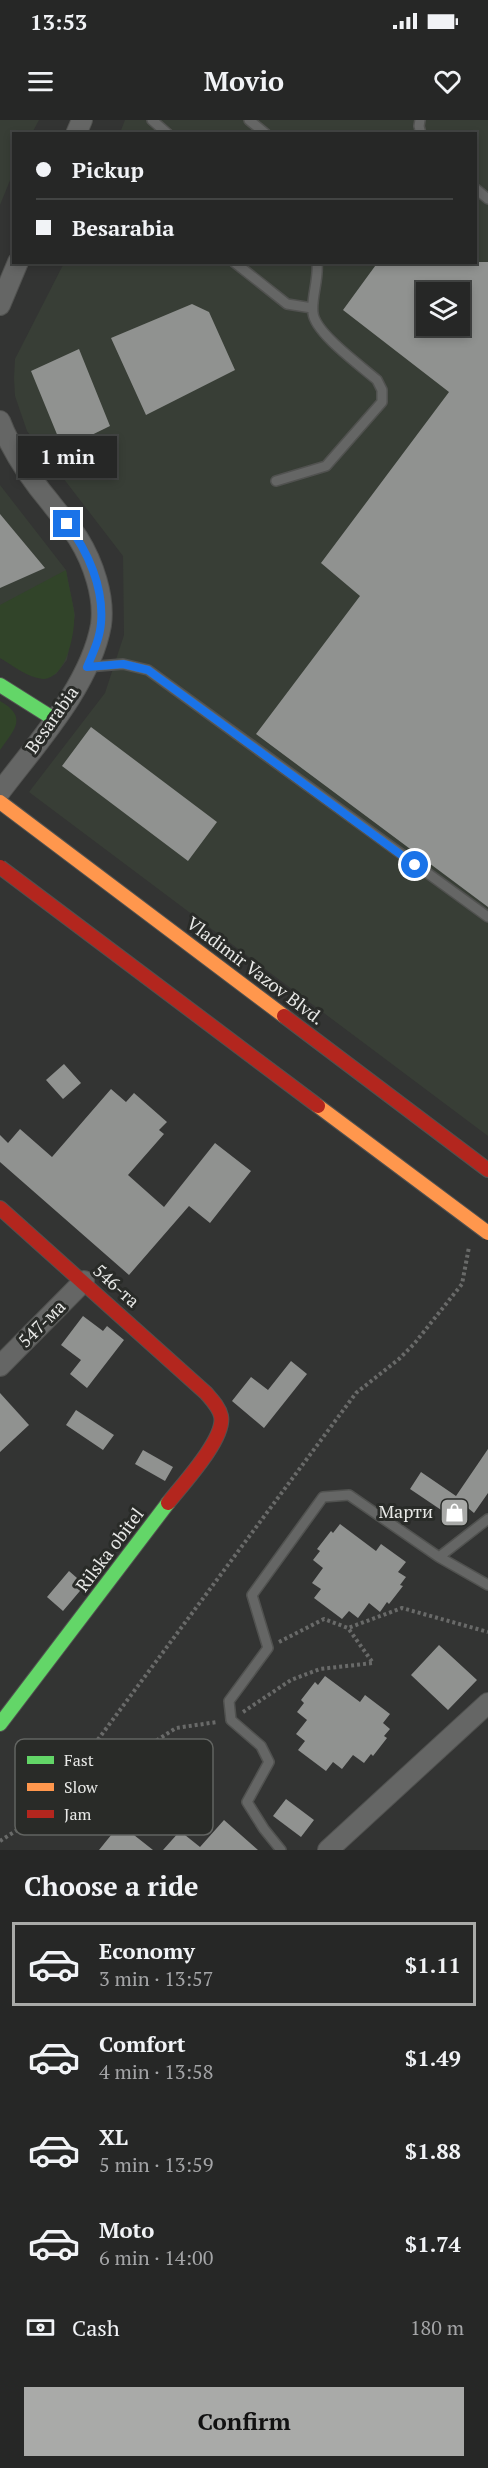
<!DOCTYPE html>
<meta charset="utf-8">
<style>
:root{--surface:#262726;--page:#323332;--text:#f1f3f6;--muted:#a4a5a7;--line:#424443;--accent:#a9aaa8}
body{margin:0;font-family:"PT Serif",serif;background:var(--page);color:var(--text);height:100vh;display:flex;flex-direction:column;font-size:22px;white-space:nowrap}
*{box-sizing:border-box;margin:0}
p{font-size:20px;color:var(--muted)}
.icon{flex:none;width:33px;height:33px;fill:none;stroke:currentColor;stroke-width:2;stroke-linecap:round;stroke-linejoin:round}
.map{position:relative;height:1730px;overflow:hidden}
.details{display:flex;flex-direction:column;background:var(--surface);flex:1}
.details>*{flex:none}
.guide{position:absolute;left:12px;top:12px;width:465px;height:132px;border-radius:0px;box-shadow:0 3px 9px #0003,0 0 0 2px var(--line);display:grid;align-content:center;height:132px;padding:0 24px;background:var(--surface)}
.fabs{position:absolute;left:416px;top:162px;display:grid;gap:12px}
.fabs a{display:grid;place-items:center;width:54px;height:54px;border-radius:0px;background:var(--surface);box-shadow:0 3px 9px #0003,0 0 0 2px var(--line);font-size:30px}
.end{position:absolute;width:27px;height:27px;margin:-14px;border:8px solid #1a73e8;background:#fff;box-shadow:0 0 0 3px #fff}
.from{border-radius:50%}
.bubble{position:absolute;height:42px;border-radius:0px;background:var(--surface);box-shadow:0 3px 9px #0003,0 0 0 2px var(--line);font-size:20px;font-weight:600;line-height:42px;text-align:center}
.guide b{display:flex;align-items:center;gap:21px;height:57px;font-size:22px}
.guide b+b{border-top:2px solid var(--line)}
.guide i{width:15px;height:15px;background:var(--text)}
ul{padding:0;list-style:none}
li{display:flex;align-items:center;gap:18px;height:84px;margin:0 12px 9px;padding:0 12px;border:3px solid transparent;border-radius:0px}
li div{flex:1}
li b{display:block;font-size:22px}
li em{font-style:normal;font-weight:600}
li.active{border-color:var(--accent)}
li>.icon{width:54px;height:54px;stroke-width:1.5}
h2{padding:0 24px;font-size:27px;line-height:72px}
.pay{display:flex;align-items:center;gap:15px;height:66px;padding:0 24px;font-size:22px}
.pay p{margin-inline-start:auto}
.cta{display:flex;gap:12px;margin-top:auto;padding:12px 24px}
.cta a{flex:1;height:69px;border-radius:0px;background:var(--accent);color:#111;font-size:24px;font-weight:600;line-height:69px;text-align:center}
.status{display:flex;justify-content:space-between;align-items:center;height:42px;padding:0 30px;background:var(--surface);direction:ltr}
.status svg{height:16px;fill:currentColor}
header{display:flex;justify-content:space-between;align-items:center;height:78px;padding:0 24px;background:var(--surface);font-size:27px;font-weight:600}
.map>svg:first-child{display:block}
</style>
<div class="status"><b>13:53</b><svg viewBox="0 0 49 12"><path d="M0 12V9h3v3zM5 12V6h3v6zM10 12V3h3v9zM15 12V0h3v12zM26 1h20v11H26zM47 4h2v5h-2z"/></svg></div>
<header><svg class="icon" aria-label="menu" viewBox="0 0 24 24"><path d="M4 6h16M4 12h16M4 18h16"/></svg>Movio<svg class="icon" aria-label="heart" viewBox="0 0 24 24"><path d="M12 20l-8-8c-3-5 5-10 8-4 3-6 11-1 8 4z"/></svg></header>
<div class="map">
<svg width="488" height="1730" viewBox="0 0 488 1730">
<rect width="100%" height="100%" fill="#333433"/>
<path fill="#383e36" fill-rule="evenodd" d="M 0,0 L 39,0 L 32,13 L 14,14 L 13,53 L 0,85 Z
M 125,0 L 488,0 L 488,1016 L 29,672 L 105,573 L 124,515 L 123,436 L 27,311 L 15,276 L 14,258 L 15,239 L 64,143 L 476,142 L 476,14 L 120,13 ZM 426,172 L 459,172 L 459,206 L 426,206 Z
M 0,365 L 66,450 L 75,495 L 67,540 L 56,554 L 44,559 L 30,555 L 0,538 Z"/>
<path fill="#314429" d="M 66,450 C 68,464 72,478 74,492 C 76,510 67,559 43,559 C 28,558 12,545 0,538 L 0,485 Z
M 0,581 C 28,597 15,609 0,630 Z"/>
<path fill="#909290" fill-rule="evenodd" d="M 378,142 L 488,142 L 488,787 L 256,614 L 360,476 L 321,443 L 449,272 L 343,190 ZM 426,172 L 459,172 L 459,206 L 426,206 Z
M 192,184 L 209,192 L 235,250 L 146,295 L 111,218 Z
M 79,229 L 110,306 L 63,329 L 31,251 Z
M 0,394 L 45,448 L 0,468 Z
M 91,607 L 217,702 L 188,741 L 62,646 Z
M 64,944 L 81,963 L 63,979 L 46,960 Z
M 111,969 L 126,982 L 134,973 L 167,1002 L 159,1010 L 164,1014 L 128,1055 L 164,1087 L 215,1023 L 251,1051 L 210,1103 L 189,1086 L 129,1155 L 0,1042 L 0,1015 L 8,1023 L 20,1009 L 52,1037 Z
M 83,1196 L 103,1211 L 107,1206 L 124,1220 L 87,1268 L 70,1254 L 81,1240 L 61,1225 Z
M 291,1241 L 307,1254 L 264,1308 L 232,1281 L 251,1257 L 268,1270 Z
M 0,1273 L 29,1305 L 0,1332 Z
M 76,1290 L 114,1315 L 103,1330 L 66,1305 Z
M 488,1329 L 488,1373 L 474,1393 L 468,1388 L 459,1402 L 410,1369 L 421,1352 L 456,1376 Z
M 143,1330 L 173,1347 L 165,1361 L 135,1344 Z
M 340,1404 L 376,1431 L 381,1424 L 406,1442 L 398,1452 L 406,1457 L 400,1465 L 403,1466 L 389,1484 L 387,1482 L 380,1492 L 369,1483 L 358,1498 L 349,1491 L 342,1499 L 314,1478 L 321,1469 L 312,1463 L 323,1448 L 313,1440 L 320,1431 L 317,1429 L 331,1411 L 333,1413 Z
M 69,1451 L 85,1465 L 63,1491 L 47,1477 Z
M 439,1525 L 477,1560 L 448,1590 L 411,1555 Z
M 325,1556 L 360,1582 L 365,1575 L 390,1594 L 383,1603 L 390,1609 L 384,1616 L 387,1618 L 373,1636 L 371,1634 L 364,1643 L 353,1635 L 342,1649 L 333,1642 L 326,1651 L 298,1630 L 305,1621 L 296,1614 L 307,1600 L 297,1592 L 304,1583 L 301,1580 L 315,1562 L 318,1565 Z
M 286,1679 L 314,1700 L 301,1717 L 273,1696 Z
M 224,1700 L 258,1730 L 163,1730 L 180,1711 L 200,1727 Z
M 120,1704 L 153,1730 L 99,1730 Z"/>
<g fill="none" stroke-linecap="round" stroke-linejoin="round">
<defs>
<path id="lane" d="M 152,0 L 168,14
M 249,0 L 266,14
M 420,0 L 419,6 L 421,14
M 476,69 L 488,79
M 234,142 L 287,184 L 312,188
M 276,361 L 326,346 L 382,282 L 382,270 L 377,260 C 361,246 315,213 313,193 C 311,177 319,160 317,142
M 87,547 L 123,544 L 148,550 L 488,797
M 439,1437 L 488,1399
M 281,1730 L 264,1709 L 247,1682 L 269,1642 L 261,1626 L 231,1600 L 229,1581 L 268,1528 L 252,1475 L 323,1377 L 349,1375 L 439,1437 L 488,1465"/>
<path id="street" d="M 76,14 L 82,0
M 0,185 L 18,142
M 0,301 C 12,332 29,357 50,382 C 59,394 70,406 78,418 C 93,442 105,477 101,505 C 90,566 36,624 0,672
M 0,1246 L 84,1161
M 328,1730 L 488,1583"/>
<path id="fast" d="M 0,565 L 54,599
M 0,1604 L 168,1383"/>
<path id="slow" d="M 0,682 L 284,896"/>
<path id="jam" d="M 284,896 L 488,1050
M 0,1088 L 206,1273 C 212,1280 219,1287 221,1296 C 226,1318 182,1365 168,1383"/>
</defs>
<use href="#lane" stroke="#515250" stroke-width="12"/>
<use href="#street" stroke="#515250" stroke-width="22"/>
<use href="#fast" stroke="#515250" stroke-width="16"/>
<use href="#slow" stroke="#515250" stroke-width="16"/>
<use href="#jam" stroke="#515250" stroke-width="16"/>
<path stroke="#696a69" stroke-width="4" stroke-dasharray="3 3" stroke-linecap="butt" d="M 279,1522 L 324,1499 L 348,1508 L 402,1488 L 488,1512
M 243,1592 L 291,1560 L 320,1549 L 373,1543 L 348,1508
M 44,1692 L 356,1273 L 399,1239 L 414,1224 L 462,1164 L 469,1127
M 0,1721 L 176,1608 L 217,1602"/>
<use href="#lane" stroke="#656665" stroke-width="9"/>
<use href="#street" stroke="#656665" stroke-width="20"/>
<use href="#fast" stroke="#63d668" stroke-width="14"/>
<use href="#slow" stroke="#ff974d" stroke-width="14"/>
<use href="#jam" stroke="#b3261e" stroke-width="14"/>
<defs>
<path id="slow-bridge" d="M 318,986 L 488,1113"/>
<path id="jam-bridge" d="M 0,747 L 318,986"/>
</defs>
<use href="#slow-bridge" stroke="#515250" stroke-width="16" stroke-linecap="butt"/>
<use href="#jam-bridge" stroke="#515250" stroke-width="16" stroke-linecap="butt"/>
<use href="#slow-bridge" stroke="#ff974d" stroke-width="14"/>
<use href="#jam-bridge" stroke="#b3261e" stroke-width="14"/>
</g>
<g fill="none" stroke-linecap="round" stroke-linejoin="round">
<path stroke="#1a73e8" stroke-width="8" d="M 67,404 C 88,431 104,468 101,503 C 100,518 93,533 87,547 L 123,544 L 148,550 L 415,745"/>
</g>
<defs>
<symbol id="shop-square" viewBox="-11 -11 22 22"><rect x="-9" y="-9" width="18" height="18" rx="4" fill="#a9aaa8" stroke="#292b28"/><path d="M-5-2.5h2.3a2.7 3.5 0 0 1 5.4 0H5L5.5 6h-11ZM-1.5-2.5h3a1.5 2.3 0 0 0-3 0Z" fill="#fff"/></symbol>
</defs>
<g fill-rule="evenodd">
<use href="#shop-square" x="438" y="1376" width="33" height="33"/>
</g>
<g text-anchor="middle" stroke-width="6" stroke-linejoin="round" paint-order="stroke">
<g font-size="18" fill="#e8e9e7" stroke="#292b28">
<text transform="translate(52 600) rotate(-55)" y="6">Besarabia</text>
<text transform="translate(255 851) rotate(37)" y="6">Vladimir Vazov Blvd.</text>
<text transform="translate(116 1166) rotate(42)" y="6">546-та</text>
<text transform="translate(42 1204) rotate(-45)" y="6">547-ма</text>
<text transform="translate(110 1430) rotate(-53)" y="6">Rilska obitel</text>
</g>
<g font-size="18" fill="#e8e9e7" stroke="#292b28" text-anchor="end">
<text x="433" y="1398">Марти</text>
</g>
</g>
<rect x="15" y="1619" width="198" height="96" rx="9" fill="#292b28" stroke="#626461" stroke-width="1.5"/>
<rect x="27" y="1636" width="27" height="8" fill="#63d668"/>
<rect x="27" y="1663" width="27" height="8" fill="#ff974d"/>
<rect x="27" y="1690" width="27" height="8" fill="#b3261e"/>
<g font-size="16" fill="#e8e9e7">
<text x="64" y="1646">Fast</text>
<text x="64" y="1673">Slow</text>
<text x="64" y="1700">Jam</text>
</g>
</svg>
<div class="fabs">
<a><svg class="icon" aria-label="layers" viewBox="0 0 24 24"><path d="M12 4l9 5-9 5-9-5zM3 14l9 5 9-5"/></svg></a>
</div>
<i class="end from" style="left:415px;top:745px"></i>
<i class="end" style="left:67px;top:404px"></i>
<div class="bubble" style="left:18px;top:316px;width:99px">1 min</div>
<div class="guide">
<b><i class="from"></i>Pickup</b>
<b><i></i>Besarabia</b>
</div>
</div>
<section class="details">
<h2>Choose a ride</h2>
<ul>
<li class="active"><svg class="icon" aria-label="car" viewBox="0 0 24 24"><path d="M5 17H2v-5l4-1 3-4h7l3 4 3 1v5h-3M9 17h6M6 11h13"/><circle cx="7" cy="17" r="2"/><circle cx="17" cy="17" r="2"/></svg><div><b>Economy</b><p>3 min · 13:57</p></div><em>$1.11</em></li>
<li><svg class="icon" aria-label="car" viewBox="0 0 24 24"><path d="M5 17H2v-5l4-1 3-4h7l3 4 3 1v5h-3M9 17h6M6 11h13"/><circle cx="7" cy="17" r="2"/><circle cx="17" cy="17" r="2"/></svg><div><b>Comfort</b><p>4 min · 13:58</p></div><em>$1.49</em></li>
<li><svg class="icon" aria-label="car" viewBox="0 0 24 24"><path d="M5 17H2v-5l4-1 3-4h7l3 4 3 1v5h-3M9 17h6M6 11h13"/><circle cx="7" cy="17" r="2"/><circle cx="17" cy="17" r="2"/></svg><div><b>XL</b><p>5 min · 13:59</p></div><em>$1.88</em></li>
<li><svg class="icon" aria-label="car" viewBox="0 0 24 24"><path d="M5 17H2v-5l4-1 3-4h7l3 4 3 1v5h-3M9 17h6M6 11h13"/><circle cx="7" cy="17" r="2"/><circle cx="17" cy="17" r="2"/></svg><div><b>Moto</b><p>6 min · 14:00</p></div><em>$1.74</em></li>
</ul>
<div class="pay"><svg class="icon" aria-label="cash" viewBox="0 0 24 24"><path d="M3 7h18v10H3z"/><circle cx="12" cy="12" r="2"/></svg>Cash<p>180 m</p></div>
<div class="cta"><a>Confirm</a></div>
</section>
